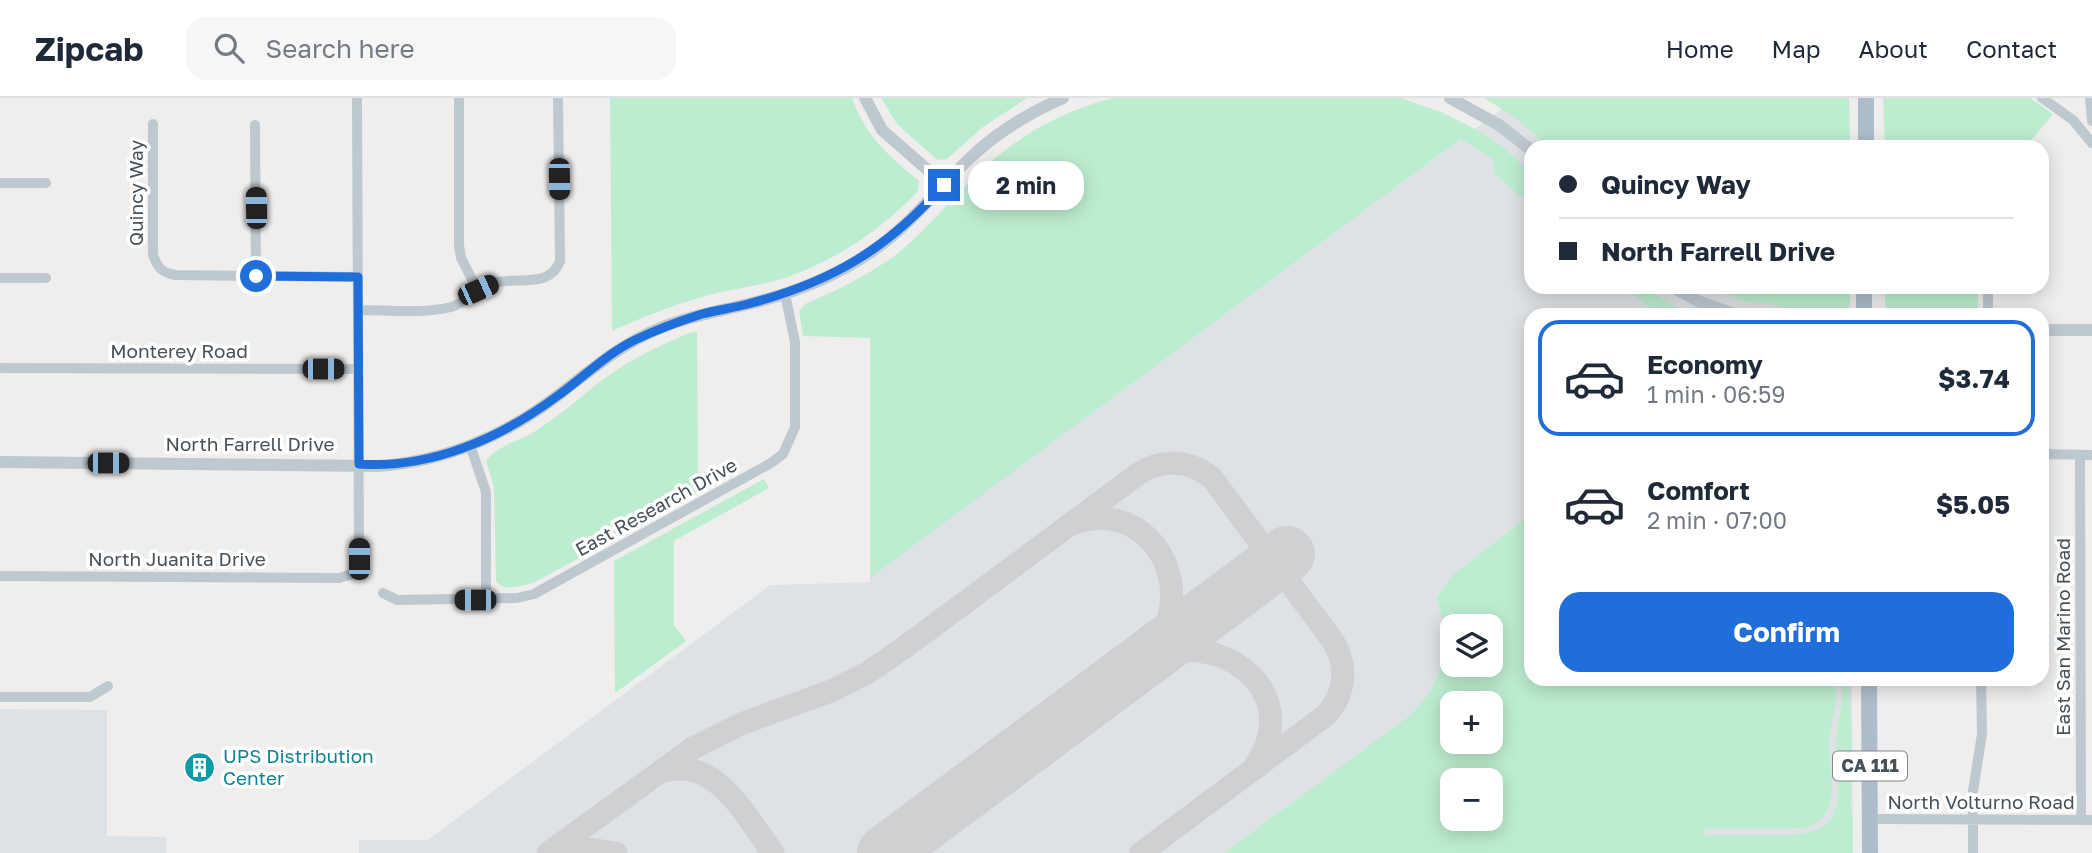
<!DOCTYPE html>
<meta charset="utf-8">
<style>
:root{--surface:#fff;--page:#f6f6f7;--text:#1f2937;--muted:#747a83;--line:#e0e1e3;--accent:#1f6ed9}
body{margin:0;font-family:"Golos Text",sans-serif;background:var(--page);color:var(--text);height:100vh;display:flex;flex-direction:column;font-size:26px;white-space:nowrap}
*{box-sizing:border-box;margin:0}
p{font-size:23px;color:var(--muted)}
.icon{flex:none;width:38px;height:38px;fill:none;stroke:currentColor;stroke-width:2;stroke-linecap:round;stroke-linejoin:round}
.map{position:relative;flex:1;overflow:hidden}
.sheet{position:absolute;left:1524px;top:210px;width:525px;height:378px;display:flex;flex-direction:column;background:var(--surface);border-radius:21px;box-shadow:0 4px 18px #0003}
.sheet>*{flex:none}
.guide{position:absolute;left:1524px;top:42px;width:525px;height:154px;border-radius:21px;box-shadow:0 4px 18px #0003;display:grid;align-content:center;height:154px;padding:0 35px;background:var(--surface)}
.tools{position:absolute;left:1440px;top:516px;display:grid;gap:14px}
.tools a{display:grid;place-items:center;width:63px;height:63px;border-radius:14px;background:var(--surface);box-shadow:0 4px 18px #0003;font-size:35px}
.end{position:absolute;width:32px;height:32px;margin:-16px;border:9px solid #1f6ed9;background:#fff;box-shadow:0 0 0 4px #fff}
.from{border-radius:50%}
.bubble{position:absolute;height:49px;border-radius:21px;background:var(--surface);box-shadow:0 4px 18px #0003;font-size:23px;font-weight:700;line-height:49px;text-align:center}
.car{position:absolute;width:21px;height:42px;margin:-21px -10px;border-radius:9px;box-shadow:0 0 5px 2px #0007;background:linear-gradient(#222 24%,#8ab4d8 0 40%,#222 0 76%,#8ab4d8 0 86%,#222 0)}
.guide b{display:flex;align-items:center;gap:24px;height:66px;font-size:26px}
.guide b+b{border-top:2px solid var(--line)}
.guide i{width:18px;height:18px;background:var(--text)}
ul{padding:12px 0 0;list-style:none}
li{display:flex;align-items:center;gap:21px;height:116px;margin:0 14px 10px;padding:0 21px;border:4px solid transparent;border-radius:21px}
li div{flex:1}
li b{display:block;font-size:26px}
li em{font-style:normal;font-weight:700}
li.selected{border-color:var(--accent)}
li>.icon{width:63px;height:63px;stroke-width:1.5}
.primary-button{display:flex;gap:14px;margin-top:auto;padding:14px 35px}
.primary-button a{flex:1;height:80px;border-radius:21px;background:var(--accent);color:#fff;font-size:28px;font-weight:700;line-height:80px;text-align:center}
header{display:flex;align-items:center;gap:42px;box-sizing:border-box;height:98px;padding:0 35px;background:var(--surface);border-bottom:2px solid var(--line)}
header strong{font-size:33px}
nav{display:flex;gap:38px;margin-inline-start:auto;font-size:24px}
.search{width:490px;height:63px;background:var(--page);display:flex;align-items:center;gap:18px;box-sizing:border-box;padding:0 24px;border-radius:21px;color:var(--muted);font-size:26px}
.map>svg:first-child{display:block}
</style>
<header>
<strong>Zipcab</strong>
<div class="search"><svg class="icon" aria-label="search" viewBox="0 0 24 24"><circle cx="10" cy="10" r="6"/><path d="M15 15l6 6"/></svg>Search here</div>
<nav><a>Home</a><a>Map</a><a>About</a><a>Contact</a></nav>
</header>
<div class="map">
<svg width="2092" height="755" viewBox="0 0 2092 755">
<rect width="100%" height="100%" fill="#f0eeed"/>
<path fill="#dfe2e5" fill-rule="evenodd" d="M 1517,0 L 1849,49 L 1531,49 L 1531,189 L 1849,189 L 1850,217 L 1531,217 L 1531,581 L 1852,581 L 1853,740 L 1683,755 L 359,755 L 359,742 L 428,742 L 770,487 L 870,484 L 870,239 L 1193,240 ZM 1452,528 L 1491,528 L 1491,567 L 1452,567 ZM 1452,606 L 1491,606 L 1491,644 L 1452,644 ZM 1452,682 L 1491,682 L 1491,721 L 1452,721 Z
M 0,611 L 107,612 L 107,738 L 166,739 L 166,755 L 0,755 Z"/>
<path fill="#bdedd0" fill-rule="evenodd" d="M 610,0 L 852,0 C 866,39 888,57 919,83 L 918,93 C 881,132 837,162 785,180 C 763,187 740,190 717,195 C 681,204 645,218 612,233 Z
M 881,0 L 1027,0 L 983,29 L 947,61 L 937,62 L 897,26 Z
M 1113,0 L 1401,0 L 1441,14 L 1475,31 L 1505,51 L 1531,74 L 1531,98 L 1520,98 L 1494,75 L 1493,61 L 1461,41 L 870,480 L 870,240 L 803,238 L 799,213 L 805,206 C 840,191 873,175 903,151 C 926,131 945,108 967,86 C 1007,44 1057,14 1113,0 Z
M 1484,0 L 1849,0 L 1850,49 L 1550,49 L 1513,18 Z
M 1883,0 L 2030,0 L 2053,16 L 2026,49 L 2009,49 L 1998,43 L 1996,49 L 1885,49 Z
M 1622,189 L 1642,189 L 1691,217 L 1652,217 L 1650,209 Z
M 1706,189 L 1850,189 C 1850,199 1853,209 1843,215 L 1799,214 L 1772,206 L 1746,204 Z
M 1885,189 L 1978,189 L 1978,211 L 1973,217 L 1889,215 L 1885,207 Z
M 692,234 L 697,234 L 698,396 L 535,484 C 522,488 504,494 496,483 L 494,389 L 486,363 C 496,348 517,344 532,335 C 557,320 578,301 601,283 C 629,262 659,247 692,234 Z
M 764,381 L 769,390 L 674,443 L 674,527 L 686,543 L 615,595 L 614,463 Z
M 1531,416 L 1531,581 L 1835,581 C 1840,608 1830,621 1829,645 C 1828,675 1845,718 1805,730 L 1705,731 L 1704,738 L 1712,737 C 1730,737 1748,737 1767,737 C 1795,737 1830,740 1837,705 C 1841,687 1837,669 1836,651 C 1835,627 1845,606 1842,581 L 1849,581 C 1849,608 1852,635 1852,663 C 1853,681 1849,699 1851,717 L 1853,718 L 1853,755 L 1224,755 L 1408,619 C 1443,587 1454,544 1436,500 L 1453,477 ZM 1452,528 L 1491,528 L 1491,567 L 1452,567 ZM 1452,606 L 1491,606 L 1491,644 L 1452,644 ZM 1452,682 L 1491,682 L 1491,721 L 1452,721 Z"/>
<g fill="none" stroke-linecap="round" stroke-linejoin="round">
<path stroke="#d0d0d2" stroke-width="23" d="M 1075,425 C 1133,405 1181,456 1170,514 C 1165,537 1150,551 1136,569
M 1143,565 C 1214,524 1307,592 1256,666
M 661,674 C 715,655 746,719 773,755
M 552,754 L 576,749 L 616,755
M 548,755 L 693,650 L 741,626 L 831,593 L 867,575 L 905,549 L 1138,376 C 1162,360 1190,362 1212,380 L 1333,543 C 1348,568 1346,595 1326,617 L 1141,755"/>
<path stroke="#d0d0d2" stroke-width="56" d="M 885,755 L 1287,456"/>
<path stroke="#bec8cf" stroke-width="10" d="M 459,0 L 459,147 L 461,160 L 478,193
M 2042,0 L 2073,22 L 2092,45
M 2090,0 L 2092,23
M 153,26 L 153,157 C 158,170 161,174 175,177 L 358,179
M 255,27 L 256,178
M 0,85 L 46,85
M 0,180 L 46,180
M 1988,189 L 1988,217
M 358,212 C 386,212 425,216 451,209 C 466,205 478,190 494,185 C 517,178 550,191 560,163 L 558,0
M 0,270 L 358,271
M 470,347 L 486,394 L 486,502
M 2042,356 L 2092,357
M 2080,357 L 2081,722
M 0,478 L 339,480 L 353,476 L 358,470 L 359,461 L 357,0
M 383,495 L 397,502 L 517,500 L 534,496 L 771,365 L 783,356 L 795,329 L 795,244 L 785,196
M 0,599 L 90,599 L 108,588
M 1870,721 L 2092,722
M 1973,755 L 1973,693 L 1982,636 L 1981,581"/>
<path stroke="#bec8cf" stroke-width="12" d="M 865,0 L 882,32 L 945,87
M 1450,0 L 1499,27 L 1531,52
M 1672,189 L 1700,204 L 1736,217
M 2042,232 L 2092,232
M 0,364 L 377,368 C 443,364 505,338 557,298 C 590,273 619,247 658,231 C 686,219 715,214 744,207 C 788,197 833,180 871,154 C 910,128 936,92 970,60 C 997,34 1029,15 1063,0"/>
<path stroke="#aebdcc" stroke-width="16" d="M 1866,0 L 1866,49
M 1864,217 L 1864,189
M 1869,581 L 1870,755"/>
</g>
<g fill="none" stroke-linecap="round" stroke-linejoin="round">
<path stroke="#1f6ed9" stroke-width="9" d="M 256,178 L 358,179 L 359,366 C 430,371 499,341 556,299 C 583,280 607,255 637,241 C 658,231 680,223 702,216 C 717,212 733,210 748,206 C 832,184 887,151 944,87"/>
</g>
<defs>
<symbol id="building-disc" viewBox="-11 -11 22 22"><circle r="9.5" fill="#0f9aa8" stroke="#fff"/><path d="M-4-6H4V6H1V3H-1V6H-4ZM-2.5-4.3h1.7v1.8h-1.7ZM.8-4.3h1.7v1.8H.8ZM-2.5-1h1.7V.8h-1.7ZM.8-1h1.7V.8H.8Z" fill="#fff"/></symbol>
</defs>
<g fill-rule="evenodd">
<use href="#building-disc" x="182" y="652" width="35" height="35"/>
</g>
<g text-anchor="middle" stroke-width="7" stroke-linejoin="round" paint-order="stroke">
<rect fill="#fff" stroke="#7e858c" stroke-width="2" x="1833" y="653.5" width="74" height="29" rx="5"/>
<g font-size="18" font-weight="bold" fill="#46515a">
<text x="1870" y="674">CA 111</text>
</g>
<g font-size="19" fill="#46515a" stroke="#fff">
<text transform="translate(136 95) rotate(-90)" y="7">Quincy Way</text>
<text x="179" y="260">Monterey Road</text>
<text x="250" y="353">North Farrell Drive</text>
<text transform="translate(656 409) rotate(-29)" y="7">East Research Drive</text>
<text x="177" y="468">North Juanita Drive</text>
<text transform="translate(2063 539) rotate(-90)" y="7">East San Marino Road</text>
<text x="1981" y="711">North Volturno Road</text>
</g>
<g font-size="19" fill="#0d838f" stroke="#fff" text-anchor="start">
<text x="223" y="665">UPS Distribution<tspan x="223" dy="22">Center</tspan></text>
</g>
</g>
</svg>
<div class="tools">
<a><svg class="icon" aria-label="layers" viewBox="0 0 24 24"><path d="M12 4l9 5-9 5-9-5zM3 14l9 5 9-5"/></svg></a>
<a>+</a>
<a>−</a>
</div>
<i class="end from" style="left:256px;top:178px"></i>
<i class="end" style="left:944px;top:87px"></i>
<div class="bubble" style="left:968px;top:63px;width:116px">2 min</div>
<i class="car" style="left:559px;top:81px;rotate:179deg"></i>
<i class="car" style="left:256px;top:110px;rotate:359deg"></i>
<i class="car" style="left:478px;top:192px;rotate:66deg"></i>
<i class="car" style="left:323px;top:271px;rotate:90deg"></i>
<i class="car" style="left:108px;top:365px;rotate:90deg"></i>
<i class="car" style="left:359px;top:461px;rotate:0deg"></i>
<i class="car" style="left:475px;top:502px;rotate:270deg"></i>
<div class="guide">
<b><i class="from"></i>Quincy Way</b>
<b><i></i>North Farrell Drive</b>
</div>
<section class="sheet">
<ul>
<li class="selected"><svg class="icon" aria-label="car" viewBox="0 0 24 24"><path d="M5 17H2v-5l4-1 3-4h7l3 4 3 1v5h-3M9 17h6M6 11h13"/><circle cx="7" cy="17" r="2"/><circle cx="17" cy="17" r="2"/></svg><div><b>Economy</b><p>1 min · 06:59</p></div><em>$3.74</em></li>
<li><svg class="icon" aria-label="car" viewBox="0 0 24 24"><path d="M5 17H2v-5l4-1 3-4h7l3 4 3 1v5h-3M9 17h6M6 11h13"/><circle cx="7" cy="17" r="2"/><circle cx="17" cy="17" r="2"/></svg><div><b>Comfort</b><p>2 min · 07:00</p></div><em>$5.05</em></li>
</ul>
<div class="primary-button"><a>Confirm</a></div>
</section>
</div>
